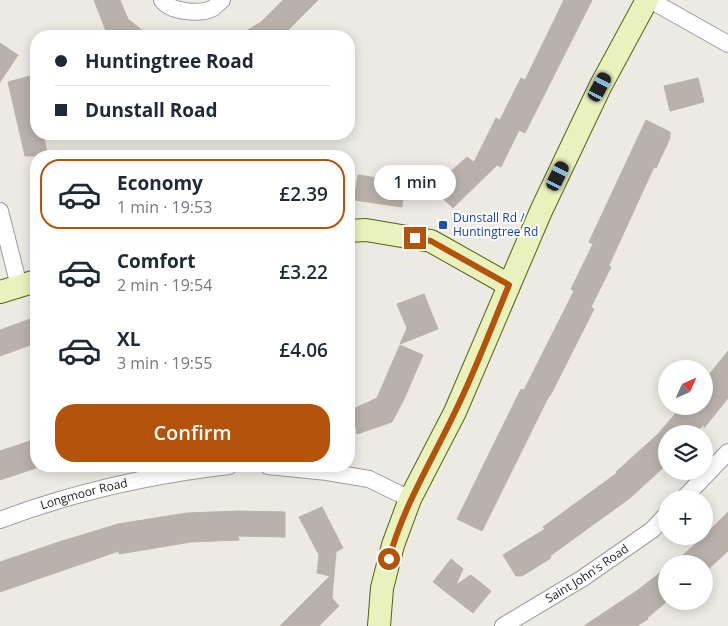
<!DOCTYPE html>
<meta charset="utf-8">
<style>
:root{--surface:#fff;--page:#f6f6f7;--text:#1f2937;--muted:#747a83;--line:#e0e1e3;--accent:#b45309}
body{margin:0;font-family:"Open Sans",sans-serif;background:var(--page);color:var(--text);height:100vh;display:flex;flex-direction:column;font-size:19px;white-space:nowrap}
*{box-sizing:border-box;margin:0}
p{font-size:16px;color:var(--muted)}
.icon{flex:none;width:28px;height:28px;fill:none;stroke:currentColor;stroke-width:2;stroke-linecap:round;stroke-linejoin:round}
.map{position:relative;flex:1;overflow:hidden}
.side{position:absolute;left:30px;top:150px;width:325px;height:322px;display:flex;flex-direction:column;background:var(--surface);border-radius:20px;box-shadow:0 2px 12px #0003}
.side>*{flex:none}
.guide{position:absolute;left:30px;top:30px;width:325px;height:110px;border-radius:20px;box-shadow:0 2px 12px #0003;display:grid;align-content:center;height:110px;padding:0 25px;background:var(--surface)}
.needle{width:32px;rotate:45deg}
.controls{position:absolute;left:658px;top:360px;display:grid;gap:10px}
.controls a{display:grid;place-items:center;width:55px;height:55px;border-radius:50%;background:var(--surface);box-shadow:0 2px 12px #0003;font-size:25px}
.end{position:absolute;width:22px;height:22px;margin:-11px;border:6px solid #b45309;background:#fff;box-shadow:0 0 0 2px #fff}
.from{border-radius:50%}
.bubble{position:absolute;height:35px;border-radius:18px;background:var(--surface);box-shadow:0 2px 12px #0003;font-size:16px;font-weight:600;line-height:35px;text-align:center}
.car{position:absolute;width:15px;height:30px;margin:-15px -8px;border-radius:6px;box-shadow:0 0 4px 1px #0007;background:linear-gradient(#222 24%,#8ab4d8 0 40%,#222 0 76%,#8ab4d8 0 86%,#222 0)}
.guide b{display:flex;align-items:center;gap:18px;height:48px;font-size:19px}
.guide b+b{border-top:1px solid var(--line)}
.guide i{width:12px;height:12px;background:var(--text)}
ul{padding:9px 0 0;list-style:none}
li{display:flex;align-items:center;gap:15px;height:70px;margin:0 10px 8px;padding:0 15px;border:2px solid transparent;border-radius:20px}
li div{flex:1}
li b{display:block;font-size:19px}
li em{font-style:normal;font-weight:600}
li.selected{border-color:var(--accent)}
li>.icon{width:45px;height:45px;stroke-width:1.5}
.button{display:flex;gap:10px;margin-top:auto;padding:10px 25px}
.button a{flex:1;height:58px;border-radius:20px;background:var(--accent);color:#fff;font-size:20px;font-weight:600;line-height:58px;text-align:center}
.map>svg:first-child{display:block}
</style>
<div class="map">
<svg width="728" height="626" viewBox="0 0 728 626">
<rect width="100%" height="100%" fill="#eceae3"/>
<path fill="#b9b2ac" stroke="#bcb2a7" d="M 94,0 L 120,0 L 128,19 L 149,36 L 108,36 Z
M 283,0 L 318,0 L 282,36 L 238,36 L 261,22 Z
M 564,0 L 592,0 L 525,133 L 519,130 L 501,167 L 497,165 L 453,208 L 432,188 L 467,157 L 474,162 L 496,118 L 500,120 L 521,78 L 525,80 Z
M 0,43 L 18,55 L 0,82 Z
M 30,76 L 36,103 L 36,134 L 43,134 L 48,156 L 25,156 L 8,82 Z
M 698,78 L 704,102 L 670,111 L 664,86 Z
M 646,120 L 670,132 L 670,138 L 656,168 L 654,167 L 609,265 L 611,267 L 591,307 L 594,309 L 550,396 L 549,396 L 482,531 L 457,519 L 521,389 L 524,390 L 574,291 L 571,289 L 593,244 L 589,242 Z
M 358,175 L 405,182 L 402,207 L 354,200 Z
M 424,294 L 438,329 L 400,344 L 407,328 L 397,304 Z
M 36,317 L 36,343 L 0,356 L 0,330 Z
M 400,345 L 423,355 L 405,397 L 392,422 L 357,434 L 356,427 L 349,428 L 349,411 L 377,398 Z
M 728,351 L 728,398 L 704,428 L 704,424 L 695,434 L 666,434 L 666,465 L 630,498 L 550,556 L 551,558 L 522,576 L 516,576 L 503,555 L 545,529 L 543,527 L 617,473 L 616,472 L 658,434 L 682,406 L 704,406 L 704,381 Z
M 36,439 L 36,468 L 0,480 L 0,451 Z
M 322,507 L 343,548 L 336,552 L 332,598 L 339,606 L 319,626 L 280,626 L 330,576 L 317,573 L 319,555 L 299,517 Z
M 238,511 L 285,512 L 285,537 L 238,536 L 239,540 L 191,542 L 119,554 L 119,551 L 0,592 L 0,562 L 59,542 L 118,524 L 187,513 Z
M 728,512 L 728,551 L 704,573 L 704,564 L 673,564 L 701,539 Z
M 451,559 L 463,569 L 456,585 L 471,575 L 491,591 L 473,613 L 433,582 Z
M 666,568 L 666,602 L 647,618 L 648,619 L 637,626 L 584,626 L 638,590 Z"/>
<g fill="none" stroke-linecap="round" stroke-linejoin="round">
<defs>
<g id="street">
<path d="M 162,0 C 170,12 201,15 213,8 C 216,6 219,2 222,0"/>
<path d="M 650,0 L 728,44"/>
<path d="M 0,211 L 19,286"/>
<path d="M 268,466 L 327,472 L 369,479 L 410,499"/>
<path d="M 683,499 L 728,452"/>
<path id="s1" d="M 0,520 C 74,492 151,475 229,466"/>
<path id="s2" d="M 503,626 L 583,578 L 652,530 L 666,515"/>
</g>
<path id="secondary" d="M 349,231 L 366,230 L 431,241 L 509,285
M 0,292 L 36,281
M 379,626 L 382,588 L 393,545 L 410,499 L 455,412 L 541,211 L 600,87 L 647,0"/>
</defs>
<use href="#street" stroke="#9d9d9d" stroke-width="18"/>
<use href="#secondary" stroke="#546411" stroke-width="24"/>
<use href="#street" stroke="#fff" stroke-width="16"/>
<use href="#secondary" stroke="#e9f1bc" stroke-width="22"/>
</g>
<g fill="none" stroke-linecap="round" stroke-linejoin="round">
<path stroke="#b45309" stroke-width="6" d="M 389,559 C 403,507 431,462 454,414 C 475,372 491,328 509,285 L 431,241 L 415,238"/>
</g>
<rect fill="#1a4fb4" stroke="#fff" stroke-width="2" x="438" y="220" width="10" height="10" rx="2.5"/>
<g text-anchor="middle" stroke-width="4" stroke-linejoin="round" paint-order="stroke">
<g font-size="12" fill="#164399" stroke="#fff" text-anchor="start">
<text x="453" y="222">Dunstall Rd /<tspan x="453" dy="14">Huntingtree Rd</tspan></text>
</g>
<g font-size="12" fill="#1c1c1c" stroke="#fff">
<text dy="4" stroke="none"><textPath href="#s1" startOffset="88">Longmoor Road</textPath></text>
<text dy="4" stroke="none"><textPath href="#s2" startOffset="99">Saint John's Road</textPath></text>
</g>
</g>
</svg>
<div class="controls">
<a><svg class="needle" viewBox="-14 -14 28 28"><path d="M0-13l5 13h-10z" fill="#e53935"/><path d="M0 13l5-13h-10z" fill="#747a83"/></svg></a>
<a><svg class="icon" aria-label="layers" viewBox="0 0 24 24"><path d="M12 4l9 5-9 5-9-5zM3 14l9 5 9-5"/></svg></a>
<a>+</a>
<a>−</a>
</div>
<i class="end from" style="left:389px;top:559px"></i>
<i class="end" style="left:415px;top:238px"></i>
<div class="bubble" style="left:374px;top:165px;width:82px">1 min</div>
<i class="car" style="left:600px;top:87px;rotate:28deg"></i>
<i class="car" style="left:558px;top:176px;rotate:26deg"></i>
<div class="guide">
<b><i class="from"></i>Huntingtree Road</b>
<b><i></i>Dunstall Road</b>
</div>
<section class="side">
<ul>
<li class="selected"><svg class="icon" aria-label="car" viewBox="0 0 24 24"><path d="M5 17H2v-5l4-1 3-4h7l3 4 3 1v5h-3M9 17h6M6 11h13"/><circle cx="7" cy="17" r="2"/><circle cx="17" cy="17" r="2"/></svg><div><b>Economy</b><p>1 min · 19:53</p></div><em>£2.39</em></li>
<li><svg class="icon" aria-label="car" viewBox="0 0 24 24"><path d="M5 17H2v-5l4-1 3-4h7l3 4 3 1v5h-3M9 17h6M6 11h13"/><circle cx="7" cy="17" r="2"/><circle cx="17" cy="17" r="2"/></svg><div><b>Comfort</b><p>2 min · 19:54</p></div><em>£3.22</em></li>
<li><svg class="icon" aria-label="car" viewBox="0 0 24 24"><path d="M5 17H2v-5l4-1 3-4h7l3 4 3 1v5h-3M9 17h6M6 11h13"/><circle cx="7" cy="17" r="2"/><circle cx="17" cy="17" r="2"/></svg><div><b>XL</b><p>3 min · 19:55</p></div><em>£4.06</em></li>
</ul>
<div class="button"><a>Confirm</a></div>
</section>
</div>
